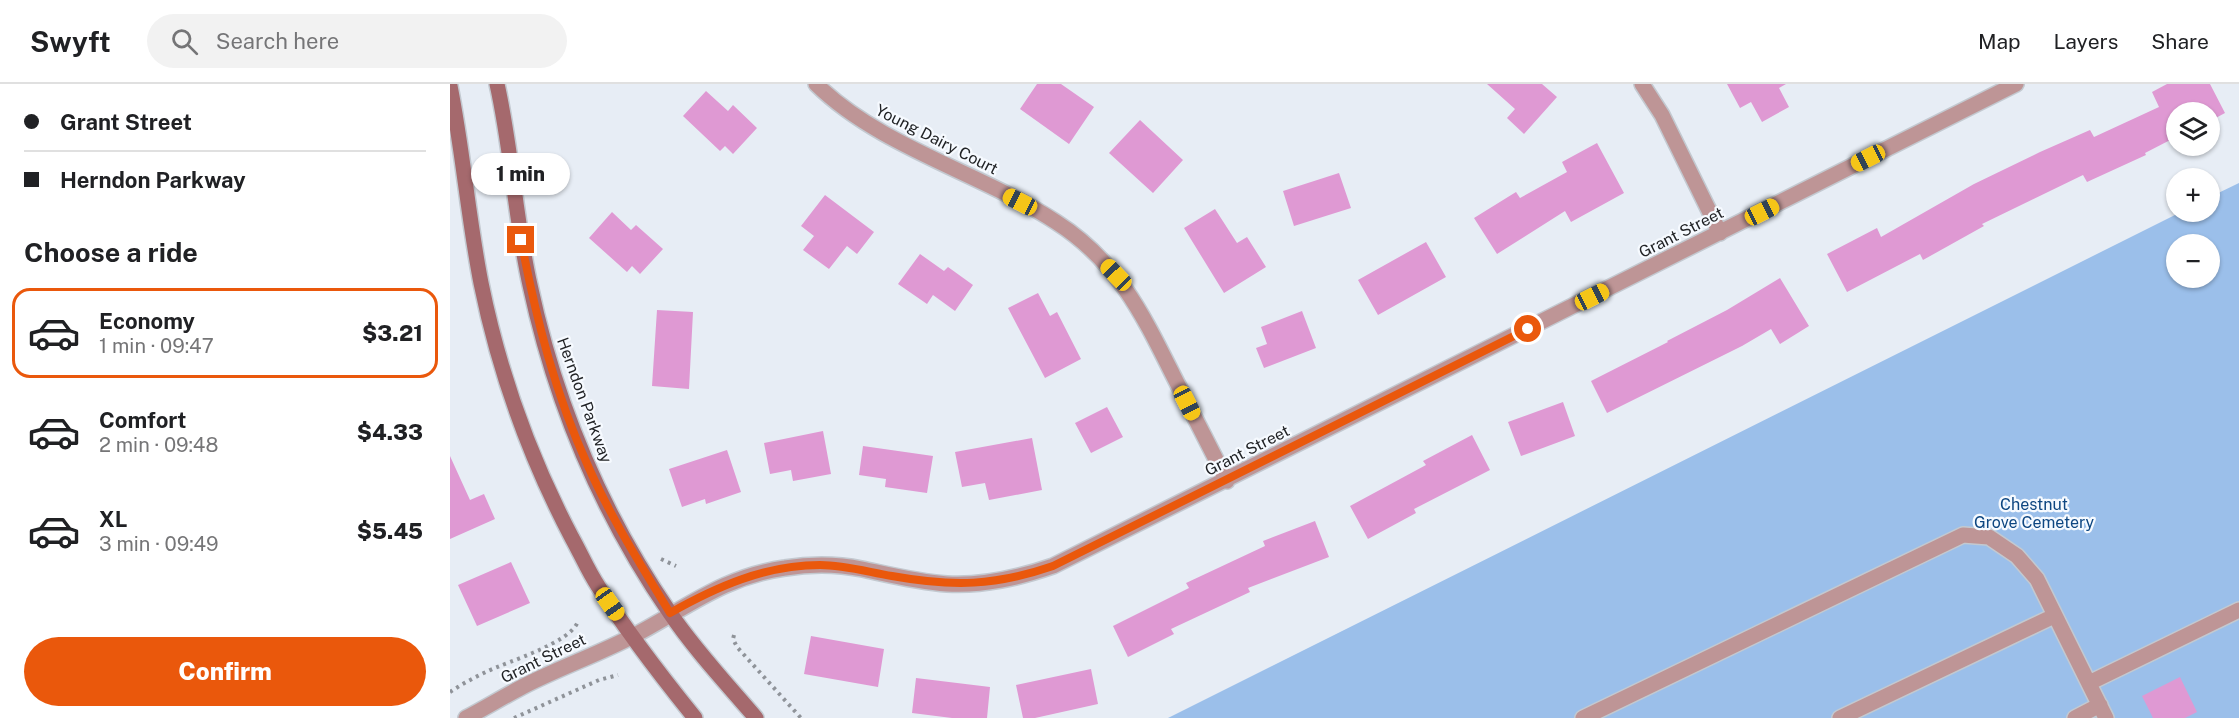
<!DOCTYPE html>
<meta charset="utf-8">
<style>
:root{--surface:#fff;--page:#f2f2f2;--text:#202124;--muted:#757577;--line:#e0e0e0;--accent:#ea580c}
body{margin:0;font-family:"Public Sans",sans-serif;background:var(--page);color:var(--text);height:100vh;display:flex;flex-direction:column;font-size:22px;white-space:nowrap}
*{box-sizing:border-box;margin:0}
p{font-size:20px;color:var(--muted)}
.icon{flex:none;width:33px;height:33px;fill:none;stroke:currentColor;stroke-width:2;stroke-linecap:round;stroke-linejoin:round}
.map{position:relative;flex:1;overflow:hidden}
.side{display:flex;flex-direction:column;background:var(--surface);width:450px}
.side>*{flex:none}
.top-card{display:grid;align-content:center;height:132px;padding:0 24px;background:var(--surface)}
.buttons{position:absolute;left:1716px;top:18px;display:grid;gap:12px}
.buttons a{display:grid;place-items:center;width:54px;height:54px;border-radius:50%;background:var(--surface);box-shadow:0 2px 4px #0004;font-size:30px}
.end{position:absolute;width:27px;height:27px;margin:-14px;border:8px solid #ea580c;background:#fff;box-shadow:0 0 0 3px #fff}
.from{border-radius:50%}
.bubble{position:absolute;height:42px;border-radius:21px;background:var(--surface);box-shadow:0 2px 4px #0004;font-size:20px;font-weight:800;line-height:42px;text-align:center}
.car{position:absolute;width:18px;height:36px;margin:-18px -9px;border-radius:8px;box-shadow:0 0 4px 2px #0007;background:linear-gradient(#f5c518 24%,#345 0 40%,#f5c518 0 76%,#345 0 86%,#f5c518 0)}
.top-card b{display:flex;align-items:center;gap:21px;height:57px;font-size:22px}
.top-card b+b{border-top:2px solid var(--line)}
.top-card i{width:15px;height:15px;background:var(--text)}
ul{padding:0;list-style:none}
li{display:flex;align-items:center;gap:18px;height:90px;margin:0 12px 9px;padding:0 12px;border:3px solid transparent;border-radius:18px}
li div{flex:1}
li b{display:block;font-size:22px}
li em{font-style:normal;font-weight:800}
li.active{border-color:var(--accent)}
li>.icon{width:54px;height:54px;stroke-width:1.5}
h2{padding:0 24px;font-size:27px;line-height:72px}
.action{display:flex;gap:12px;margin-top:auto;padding:12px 24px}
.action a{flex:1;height:69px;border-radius:36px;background:var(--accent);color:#fff;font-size:24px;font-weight:800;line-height:69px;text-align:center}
header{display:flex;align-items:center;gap:36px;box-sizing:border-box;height:84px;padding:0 30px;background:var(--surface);border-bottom:2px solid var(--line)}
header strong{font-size:28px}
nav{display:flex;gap:33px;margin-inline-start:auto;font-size:21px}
.search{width:420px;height:54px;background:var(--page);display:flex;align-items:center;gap:15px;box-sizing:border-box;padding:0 21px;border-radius:33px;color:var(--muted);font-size:22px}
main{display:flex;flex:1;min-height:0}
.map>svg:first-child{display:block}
</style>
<header>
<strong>Swyft</strong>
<div class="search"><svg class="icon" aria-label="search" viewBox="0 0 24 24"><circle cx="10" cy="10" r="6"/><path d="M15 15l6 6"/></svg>Search here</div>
<nav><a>Map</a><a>Layers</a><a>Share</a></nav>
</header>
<main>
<section class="side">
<div class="top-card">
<b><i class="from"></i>Grant Street</b>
<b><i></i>Herndon Parkway</b>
</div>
<h2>Choose a ride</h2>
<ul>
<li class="active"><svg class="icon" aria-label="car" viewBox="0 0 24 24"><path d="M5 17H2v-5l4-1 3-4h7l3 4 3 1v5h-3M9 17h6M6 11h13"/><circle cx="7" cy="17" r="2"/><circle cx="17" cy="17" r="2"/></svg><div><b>Economy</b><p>1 min · 09:47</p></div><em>$3.21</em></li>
<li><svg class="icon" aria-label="car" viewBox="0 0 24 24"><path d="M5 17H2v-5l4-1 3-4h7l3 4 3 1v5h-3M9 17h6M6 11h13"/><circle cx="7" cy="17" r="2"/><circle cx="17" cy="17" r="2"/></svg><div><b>Comfort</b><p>2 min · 09:48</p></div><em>$4.33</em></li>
<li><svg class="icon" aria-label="car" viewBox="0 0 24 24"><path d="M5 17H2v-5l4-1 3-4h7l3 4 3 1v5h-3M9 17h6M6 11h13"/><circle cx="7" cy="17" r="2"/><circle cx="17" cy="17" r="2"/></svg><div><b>XL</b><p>3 min · 09:49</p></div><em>$5.45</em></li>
</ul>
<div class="action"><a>Confirm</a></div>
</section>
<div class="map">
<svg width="1789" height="634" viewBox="0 0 1789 634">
<rect width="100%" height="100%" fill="#e7edf5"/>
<path fill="#9bbfea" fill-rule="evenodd" d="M 1789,99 L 1789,634 L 718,634 L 1731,128 L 1760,128 L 1760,113 ZM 1726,160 L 1760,160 L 1760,194 L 1726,194 Z"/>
<path fill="#df99d3" d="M 587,0 L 611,0 L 644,23 L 619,60 L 570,25 Z
M 1037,0 L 1092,0 L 1107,13 L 1074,50 L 1057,34 L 1065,25 Z
M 1277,0 L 1336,0 L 1329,4 L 1339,23 L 1312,38 L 1301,18 L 1290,24 Z
M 1717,0 L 1760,0 L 1775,29 L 1760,37 L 1760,28 L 1726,28 L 1726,53 L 1695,69 L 1696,71 L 1637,98 L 1633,91 L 1532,140 L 1534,142 L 1473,176 L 1470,170 L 1397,208 L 1377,170 L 1427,144 L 1431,153 L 1524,100 L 1590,68 L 1640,46 L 1644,53 L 1709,23 L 1702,8 Z
M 256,7 L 278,27 L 283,21 L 307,44 L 283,70 L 275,62 L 270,67 L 233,32 Z
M 690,36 L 733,76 L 703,109 L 659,69 Z
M 1147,59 L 1174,109 L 1121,138 L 1115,127 L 1047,170 L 1024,134 L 1066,108 L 1070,114 L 1117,88 L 1112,78 Z
M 889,89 L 901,124 L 844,142 L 833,107 Z
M 375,111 L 424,148 L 407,170 L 397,162 L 379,185 L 353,166 L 364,152 L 351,142 Z
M 765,125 L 787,159 L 797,153 L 816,183 L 774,209 L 734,144 Z
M 162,128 L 181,146 L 186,141 L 213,165 L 190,190 L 182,182 L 177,188 L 139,154 Z
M 976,158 L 996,193 L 928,231 L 908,196 Z
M 470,170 L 494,187 L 498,183 L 523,201 L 505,227 L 483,211 L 477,220 L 448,200 Z
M 1330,194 L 1359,242 L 1330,260 L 1321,245 L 1292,262 L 1157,329 L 1141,297 L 1218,258 L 1217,257 L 1277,226 Z
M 588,209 L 600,232 L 607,228 L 631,275 L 595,294 L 558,224 Z
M 207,226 L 243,228 L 239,305 L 202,302 Z
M 852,227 L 866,264 L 814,284 L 806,264 L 817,260 L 811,243 Z
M 1113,318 L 1125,352 L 1071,372 L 1058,338 Z
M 657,323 L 673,353 L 641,369 L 625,339 Z
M 373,347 L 381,390 L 343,397 L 341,386 L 320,390 L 314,359 Z
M 1022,351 L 1040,386 L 964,425 L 966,429 L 918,455 L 900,422 L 976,381 L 973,377 Z
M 582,354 L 592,406 L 539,416 L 535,399 L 512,403 L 505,368 Z
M 413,362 L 483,372 L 477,409 L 435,403 L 436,395 L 409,391 Z
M 277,366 L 291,408 L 256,420 L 255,415 L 232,423 L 219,385 Z
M 0,372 L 20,416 L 34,410 L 45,435 L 0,455 Z
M 865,437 L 879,473 L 798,504 L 800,508 L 721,545 L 724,550 L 678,573 L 663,542 L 739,504 L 736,499 L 815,462 L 813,457 Z
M 61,478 L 80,519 L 27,542 L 8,501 Z
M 361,552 L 434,565 L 428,603 L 354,590 Z
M 641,585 L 648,620 L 585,634 L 573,634 L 566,601 Z
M 1730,593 L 1747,628 L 1735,634 L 1703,634 L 1692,612 Z
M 466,594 L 540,603 L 537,634 L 502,634 L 462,629 Z"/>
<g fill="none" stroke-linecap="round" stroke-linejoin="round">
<defs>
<path id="lane" d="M 1639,599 L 1789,526
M 1133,634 L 1513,451 L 1539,453 L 1567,472 L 1587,495 L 1656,634
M 1390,634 L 1604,532
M 1625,634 L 1650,621"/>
<path id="street" d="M 366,0 C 430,63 531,89 606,138 C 667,177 692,229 723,291 C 741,326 759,362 777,397
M 1192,0 L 1212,31 L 1270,149
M 16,634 C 35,624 53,613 72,603 C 108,584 147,571 183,552 C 235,525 274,492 335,484 C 360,480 387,480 412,485 C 440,491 468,498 497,500 C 534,502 568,494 603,482 L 1566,0"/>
<path id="secondary" d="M 47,0 C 62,66 65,135 80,201 C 105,318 152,430 220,529 C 245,566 277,600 306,634
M 0,2 C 13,67 18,133 31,199 C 49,288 80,374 122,454 C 131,470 138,487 148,502 C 177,548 211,592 245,634"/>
</defs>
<use href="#lane" stroke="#c3c9d0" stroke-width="18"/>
<use href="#street" stroke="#c3c9d0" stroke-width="18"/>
<use href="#secondary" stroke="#c3c9d0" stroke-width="18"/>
<path stroke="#8f9399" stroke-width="4" stroke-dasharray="3 4.5" stroke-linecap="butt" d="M 211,475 L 226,482
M 284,551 L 283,555 L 287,563 L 351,634
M 0,608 C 12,600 25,593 38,587 C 59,577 121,559 128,537
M 64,634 L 149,596 L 168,591"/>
<use href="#lane" stroke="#be9596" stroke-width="15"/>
<use href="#street" stroke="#be9596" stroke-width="15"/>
<use href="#secondary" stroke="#a5696d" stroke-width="15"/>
</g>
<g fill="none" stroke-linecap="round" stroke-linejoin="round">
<path stroke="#ea580c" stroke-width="8" d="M 71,156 C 86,234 105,310 138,382 C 161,434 191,481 220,529 C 266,503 315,481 370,481 C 395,481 418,488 442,492 C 503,503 545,502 603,482 L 1078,245"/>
</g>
<g text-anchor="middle" stroke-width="4.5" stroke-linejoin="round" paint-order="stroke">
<g font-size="16" fill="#212326" stroke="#f6faff">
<text transform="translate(487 55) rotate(27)" y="6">Young Dairy Court</text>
<text transform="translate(1231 148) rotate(-27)" y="6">Grant Street</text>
<text transform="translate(135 316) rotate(70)" y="6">Herndon Parkway</text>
<text transform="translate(797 366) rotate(-27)" y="6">Grant Street</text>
<text transform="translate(93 574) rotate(-26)" y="6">Grant Street</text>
</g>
<g font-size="16" fill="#0d4681" stroke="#f6faff">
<text x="1584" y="426">Chestnut<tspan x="1584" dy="18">Grove Cemetery</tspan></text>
</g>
</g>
</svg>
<div class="buttons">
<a><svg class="icon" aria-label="layers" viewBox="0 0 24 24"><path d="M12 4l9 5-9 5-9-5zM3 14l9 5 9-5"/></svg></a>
<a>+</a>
<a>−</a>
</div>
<i class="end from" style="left:1078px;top:245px"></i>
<i class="end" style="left:71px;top:156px"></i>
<div class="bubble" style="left:21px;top:69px;width:99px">1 min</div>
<i class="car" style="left:1418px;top:74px;rotate:243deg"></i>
<i class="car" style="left:570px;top:118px;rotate:297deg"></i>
<i class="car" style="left:1312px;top:128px;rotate:63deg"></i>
<i class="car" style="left:666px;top:191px;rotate:316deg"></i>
<i class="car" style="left:1142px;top:213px;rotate:63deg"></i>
<i class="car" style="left:737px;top:319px;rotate:153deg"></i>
<i class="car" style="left:160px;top:520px;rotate:145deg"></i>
</div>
</main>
